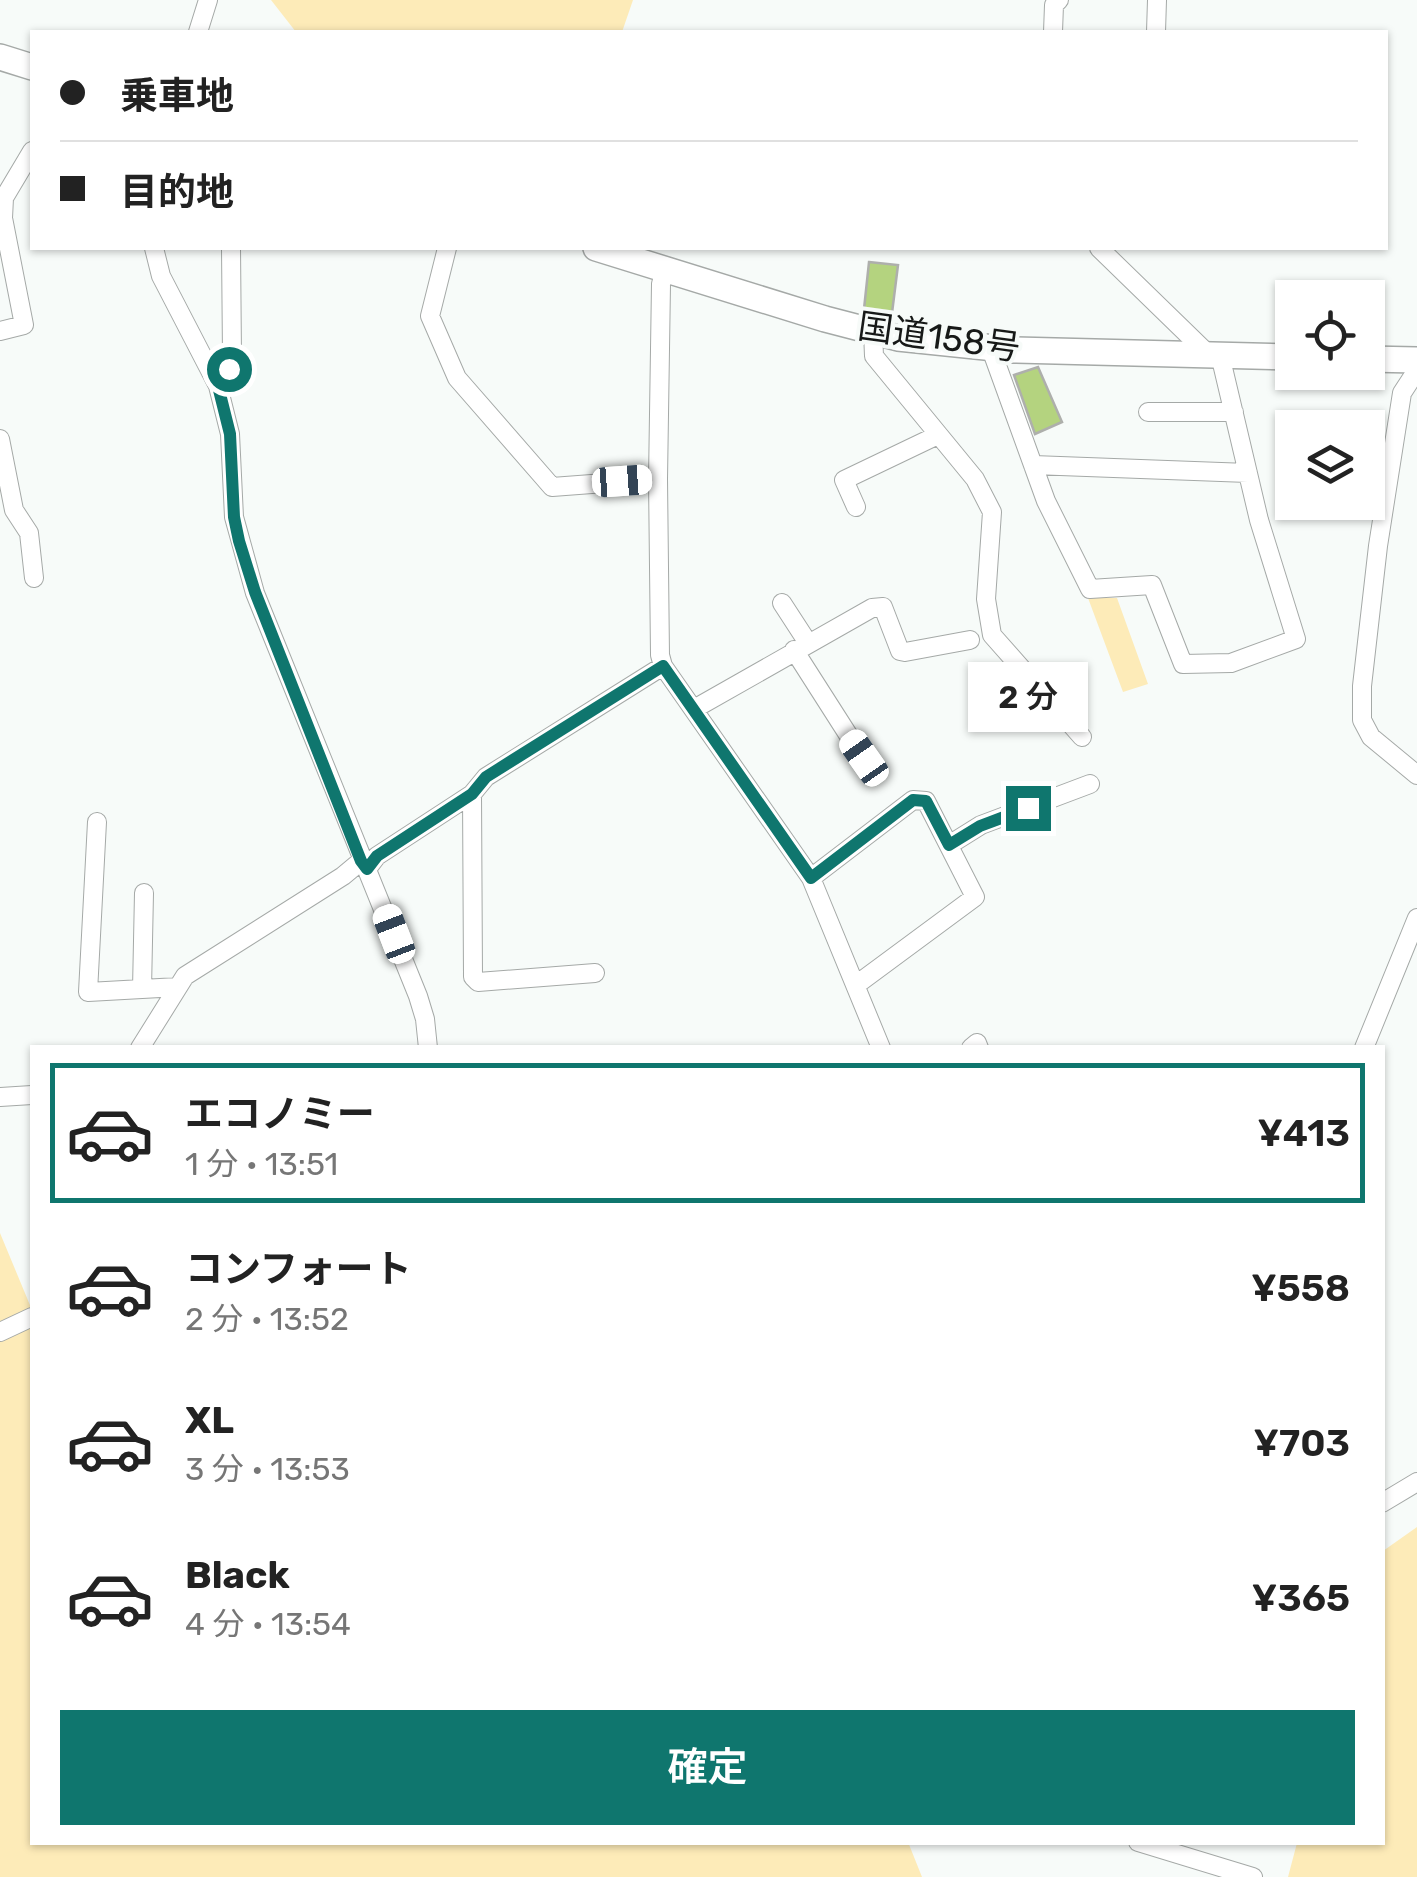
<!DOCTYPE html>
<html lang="ja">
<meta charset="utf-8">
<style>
:root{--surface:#fff;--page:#f2f2f2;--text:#222;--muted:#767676;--line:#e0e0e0;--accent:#0f766e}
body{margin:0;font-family:Rubik,"Noto Sans JP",sans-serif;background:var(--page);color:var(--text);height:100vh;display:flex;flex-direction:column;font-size:38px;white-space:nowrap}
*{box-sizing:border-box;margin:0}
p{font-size:32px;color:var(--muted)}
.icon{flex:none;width:55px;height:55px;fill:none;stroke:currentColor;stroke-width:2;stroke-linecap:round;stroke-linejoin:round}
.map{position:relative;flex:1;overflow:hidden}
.drawer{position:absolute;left:30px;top:1045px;width:1355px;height:800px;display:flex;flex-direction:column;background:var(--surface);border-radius:0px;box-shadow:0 2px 8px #0004}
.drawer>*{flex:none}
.banner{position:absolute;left:30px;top:30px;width:1358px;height:220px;border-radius:0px;box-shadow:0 2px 8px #0004;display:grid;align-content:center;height:220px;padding:0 30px;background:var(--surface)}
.fabs{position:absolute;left:1275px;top:280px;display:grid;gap:20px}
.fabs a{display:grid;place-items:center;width:110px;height:110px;border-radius:0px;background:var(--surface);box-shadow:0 2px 8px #0004;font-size:50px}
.end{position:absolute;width:45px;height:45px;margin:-22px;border:12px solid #0f766e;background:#fff;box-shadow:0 0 0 5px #fff}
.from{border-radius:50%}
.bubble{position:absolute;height:70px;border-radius:0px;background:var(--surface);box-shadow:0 2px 8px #0004;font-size:32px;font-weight:600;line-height:70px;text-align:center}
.car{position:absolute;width:30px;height:60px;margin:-30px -15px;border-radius:12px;box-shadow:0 0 8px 2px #0007;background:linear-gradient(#fff 24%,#345 0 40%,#fff 0 76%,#345 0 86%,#fff 0)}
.banner b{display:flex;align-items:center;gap:35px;height:95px;font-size:38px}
.banner b+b{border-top:2px solid var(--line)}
.banner i{width:25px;height:25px;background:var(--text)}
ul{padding:18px 0 0;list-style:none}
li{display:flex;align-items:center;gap:30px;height:140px;margin:0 20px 15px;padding:0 10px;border:5px solid transparent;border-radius:0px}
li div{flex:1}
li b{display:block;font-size:38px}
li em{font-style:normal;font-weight:600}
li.current{border-color:var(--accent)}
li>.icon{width:90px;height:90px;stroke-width:1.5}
.button{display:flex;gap:20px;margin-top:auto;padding:20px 30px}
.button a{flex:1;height:115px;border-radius:0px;background:var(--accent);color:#fff;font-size:40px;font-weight:600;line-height:115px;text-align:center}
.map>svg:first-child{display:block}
</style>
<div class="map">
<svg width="1417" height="1877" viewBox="0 0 1417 1877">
<rect width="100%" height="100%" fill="#f7fbf9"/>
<path fill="#fdebb8" d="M 271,0 L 633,0 L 622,32 L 296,32 Z
M 1088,598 L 1117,598 L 1148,684 L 1123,692 Z
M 0,1233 L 32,1310 L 32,1842 L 908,1842 L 922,1877 L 0,1877 Z
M 1417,1527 L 1417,1877 L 1288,1877 L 1297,1843 L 1382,1842 L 1383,1551 Z"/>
<path fill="#b4d37f" stroke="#aeafac" stroke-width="2.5" d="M 869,262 L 898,265 L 892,313 L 864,309 Z
M 1038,367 L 1062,422 L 1035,434 L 1014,375 Z"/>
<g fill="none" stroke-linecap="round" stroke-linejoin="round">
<defs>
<path id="minor" d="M 198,32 L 208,0
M 1053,32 L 1054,5 L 1059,0
M 1156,32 L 1157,0
M 154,248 L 161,276 L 218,386 L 230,434 L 234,517 L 255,593 L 418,996 L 425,1019 L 428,1048
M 447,248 L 430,316 L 457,378 L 552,487 L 658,479
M 1099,248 L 1209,355
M 665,270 L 661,284 L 658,479 L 660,655 L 663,666 L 811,878 L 881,1048
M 0,331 L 24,325 L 3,218 L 4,198 L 32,151
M 873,332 L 874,356 L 975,479 L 992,512 L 986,599 L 992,635 L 1082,737
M 991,349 L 1046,501 L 1090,589 L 1152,585 L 1183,664 L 1231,663 L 1296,639 L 1259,520 L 1220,355
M 1417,370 L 1402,393 L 1378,546 L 1362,686 L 1362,720 L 1371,737 L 1417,775
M 218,386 L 229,369 L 232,355 L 231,248
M 1148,412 L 1234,412
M 0,439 L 14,510 L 29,533 L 34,578
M 1033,465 L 1248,473
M 856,507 L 844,480 L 938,435
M 782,603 L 808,643
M 794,650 L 863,758
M 694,709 L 872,608 L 883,607 L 900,651 L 905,652 L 970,640
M 472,794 L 473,977 L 478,982 L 595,973
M 97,822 L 88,992 L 142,989
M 949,845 L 981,825 L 1090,784
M 367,869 L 377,856 L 472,794 L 486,777 L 663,666
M 811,878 L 913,800 L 926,801 L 975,897 L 856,985
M 144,893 L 142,989 L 178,987
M 140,1048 L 185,976 L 343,876 L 361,861
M 971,1048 L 977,1043 L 979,1048
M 1364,1048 L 1417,918
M 0,1097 L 32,1095
M 0,1332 L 32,1317
M 1382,1503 L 1417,1482
M 1138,1842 L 1253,1877"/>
<path id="highway" d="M 0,57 L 32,67
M 596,248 L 825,319 L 898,338 L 1014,350 L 1292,357
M 1368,359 L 1417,360"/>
</defs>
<use href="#minor" stroke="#a5a9a7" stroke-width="20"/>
<use href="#highway" stroke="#a5a9a7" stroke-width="28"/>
<use href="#minor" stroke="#fff" stroke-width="18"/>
<use href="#highway" stroke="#fff" stroke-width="25"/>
</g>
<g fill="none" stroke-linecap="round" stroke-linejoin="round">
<path stroke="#0f766e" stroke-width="12" d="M 229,369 L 218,386 L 230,434 L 234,517 L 239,541 L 255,592 L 361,861 L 367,869 L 377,856 L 472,794 L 486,777 L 663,666 L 811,878 L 913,800 L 926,801 L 949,845 L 980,826 L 1028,808"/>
</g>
<g text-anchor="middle" stroke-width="8" stroke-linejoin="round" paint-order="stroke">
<g font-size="35" fill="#171918" stroke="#f7fbf9">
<text transform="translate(939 337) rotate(8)" y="12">国道158号</text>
</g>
</g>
</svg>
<div class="fabs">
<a><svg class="icon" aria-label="locate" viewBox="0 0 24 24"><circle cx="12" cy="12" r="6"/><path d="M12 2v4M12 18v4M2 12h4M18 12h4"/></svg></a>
<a><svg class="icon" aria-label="layers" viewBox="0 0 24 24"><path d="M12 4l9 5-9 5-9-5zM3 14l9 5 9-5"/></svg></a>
</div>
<i class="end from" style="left:229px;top:369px"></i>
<i class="end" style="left:1028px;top:808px"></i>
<div class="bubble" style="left:968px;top:662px;width:120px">2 分</div>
<i class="car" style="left:622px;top:481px;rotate:86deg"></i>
<i class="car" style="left:864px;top:758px;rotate:325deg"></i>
<i class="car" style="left:394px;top:934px;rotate:339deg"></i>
<div class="banner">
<b><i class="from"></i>乗車地</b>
<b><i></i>目的地</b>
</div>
<section class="drawer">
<ul>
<li class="current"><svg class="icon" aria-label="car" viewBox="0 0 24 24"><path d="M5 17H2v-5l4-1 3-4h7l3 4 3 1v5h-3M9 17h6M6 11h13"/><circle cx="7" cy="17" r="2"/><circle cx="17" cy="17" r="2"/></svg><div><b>エコノミー</b><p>1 分 · 13:51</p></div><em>¥413</em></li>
<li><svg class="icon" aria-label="car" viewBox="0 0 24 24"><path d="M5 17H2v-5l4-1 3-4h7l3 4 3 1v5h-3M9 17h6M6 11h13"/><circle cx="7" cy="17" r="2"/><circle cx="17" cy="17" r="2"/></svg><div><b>コンフォート</b><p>2 分 · 13:52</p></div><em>¥558</em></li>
<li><svg class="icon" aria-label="car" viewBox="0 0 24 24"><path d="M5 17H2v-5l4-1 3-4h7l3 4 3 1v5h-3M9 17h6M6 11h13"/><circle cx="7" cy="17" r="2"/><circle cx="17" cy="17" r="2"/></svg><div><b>XL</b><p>3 分 · 13:53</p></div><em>¥703</em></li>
<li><svg class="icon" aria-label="car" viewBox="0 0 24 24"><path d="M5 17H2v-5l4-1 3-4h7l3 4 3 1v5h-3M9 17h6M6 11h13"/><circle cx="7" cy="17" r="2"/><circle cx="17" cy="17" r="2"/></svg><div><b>Black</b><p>4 分 · 13:54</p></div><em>¥365</em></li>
</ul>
<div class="button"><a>確定</a></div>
</section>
</div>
